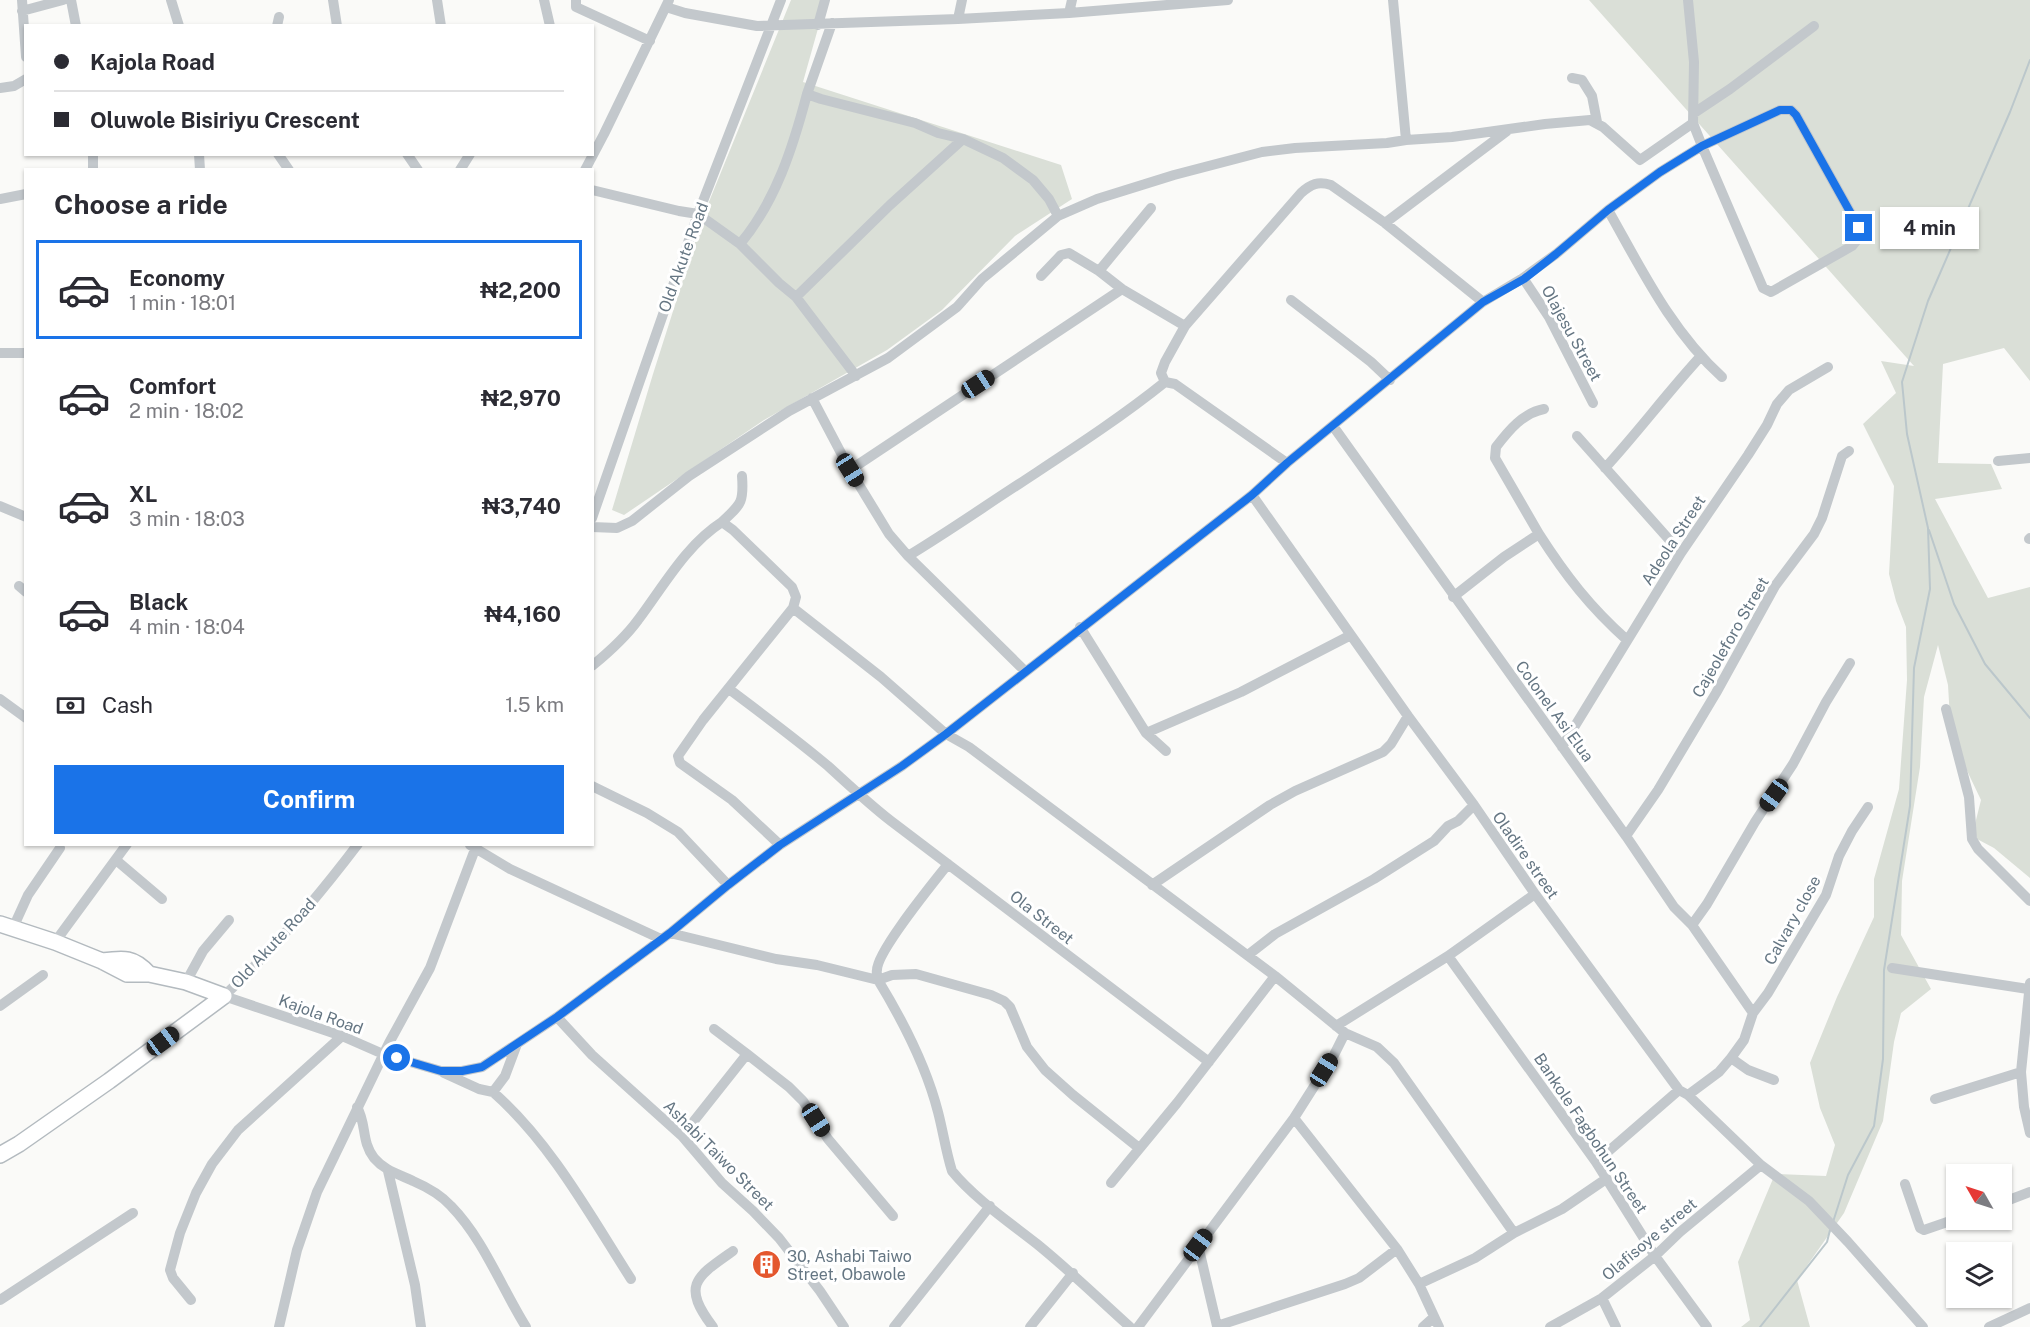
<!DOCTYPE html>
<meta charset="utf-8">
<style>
:root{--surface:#fff;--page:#f7f7f7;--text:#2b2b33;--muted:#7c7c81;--line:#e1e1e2;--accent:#1a73e8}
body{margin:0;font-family:"Public Sans",sans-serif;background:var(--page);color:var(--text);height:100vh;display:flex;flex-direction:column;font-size:22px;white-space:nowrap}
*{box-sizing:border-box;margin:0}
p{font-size:20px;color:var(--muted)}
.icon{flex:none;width:33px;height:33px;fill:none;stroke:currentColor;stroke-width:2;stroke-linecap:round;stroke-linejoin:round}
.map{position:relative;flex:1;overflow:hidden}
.sheet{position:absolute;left:24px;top:168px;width:570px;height:678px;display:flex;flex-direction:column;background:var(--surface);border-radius:0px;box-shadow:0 2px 4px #0004}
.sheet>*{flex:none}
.banner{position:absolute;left:24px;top:24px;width:570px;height:132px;border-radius:0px;box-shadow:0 2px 4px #0004;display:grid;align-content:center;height:132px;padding:0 30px;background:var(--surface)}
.needle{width:39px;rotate:309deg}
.tools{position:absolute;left:1946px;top:1164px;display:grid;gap:12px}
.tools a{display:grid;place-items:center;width:66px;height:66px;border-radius:0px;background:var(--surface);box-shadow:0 2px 4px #0004;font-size:30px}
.end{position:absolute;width:27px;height:27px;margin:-14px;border:8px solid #1a73e8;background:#fff;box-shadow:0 0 0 3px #fff}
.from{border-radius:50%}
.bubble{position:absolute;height:42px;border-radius:0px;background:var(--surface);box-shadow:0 2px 4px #0004;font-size:20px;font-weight:700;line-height:42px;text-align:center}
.car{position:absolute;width:18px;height:36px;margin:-18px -9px;border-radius:8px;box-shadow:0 0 4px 2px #0007;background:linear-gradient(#222 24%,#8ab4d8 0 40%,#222 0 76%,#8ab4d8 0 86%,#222 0)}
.banner b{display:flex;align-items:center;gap:21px;height:57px;font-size:22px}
.banner b+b{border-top:2px solid var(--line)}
.banner i{width:15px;height:15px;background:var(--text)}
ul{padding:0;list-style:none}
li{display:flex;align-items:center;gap:18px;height:99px;margin:0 12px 9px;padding:0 18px;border:3px solid transparent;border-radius:0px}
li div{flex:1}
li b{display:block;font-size:22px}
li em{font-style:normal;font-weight:700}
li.current{border-color:var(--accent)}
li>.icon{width:54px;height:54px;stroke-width:1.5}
h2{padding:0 30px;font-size:27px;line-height:72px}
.pay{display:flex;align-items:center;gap:15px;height:66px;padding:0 30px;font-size:22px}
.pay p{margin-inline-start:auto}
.button{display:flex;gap:12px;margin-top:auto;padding:12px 30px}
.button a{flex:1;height:69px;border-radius:0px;background:var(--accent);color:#fff;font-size:24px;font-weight:700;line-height:69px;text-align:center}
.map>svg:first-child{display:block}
</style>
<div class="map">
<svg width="2030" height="1327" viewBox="0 0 2030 1327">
<rect width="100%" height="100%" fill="#fafaf8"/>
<path fill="#dadfd7" d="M 791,0 L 826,0 L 803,82 L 1061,165 L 1072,199 L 1015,236 L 942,310 L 887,350 L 764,420 L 624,515 L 612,510 L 653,374 L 704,214 Z
M 1589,0 L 2030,0 L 2030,381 L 2004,348 L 1943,364 L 1938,463 L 1991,464 L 2002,489 L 1935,499 L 1988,598 L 2030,587 L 2030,878 L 1994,848 L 1977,839 L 1974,828 L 1981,800 L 1960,756 L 1950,719 L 1948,685 L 1938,645 L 1924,697 L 1920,767 L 1902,881 L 1901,935 L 1931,989 L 1901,1013 L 1894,1042 L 1883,1121 L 1844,1213 L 1797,1280 L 1810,1327 L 1741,1327 L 1750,1320 L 1738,1262 L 1775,1174 L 1826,1176 L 1835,1145 L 1820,1108 L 1810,1063 L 1837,997 L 1874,917 L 1874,879 L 1899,789 L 1907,680 L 1906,627 L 1896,601 L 1889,574 L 1894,486 L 1863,424 L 1896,393 L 1881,361 L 1914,366 Z"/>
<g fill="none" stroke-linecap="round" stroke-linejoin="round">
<path stroke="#bbc7cb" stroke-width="2" d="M 1929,530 L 1954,604 L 1985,664 L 2030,718
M 1833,1222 L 1848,1175 L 1874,1126 L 1883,1059 L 1884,970 L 1910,806 L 1914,668 L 1930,589 L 1928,528 L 1907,434 L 1902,382 L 1928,301 L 2010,112 L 2030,60
M 1760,1327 L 1827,1242 L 1830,1230"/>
<defs>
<path id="secondary" d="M 0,924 L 55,942 L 102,961 L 127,974 L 149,974 L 186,982 L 224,996
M 102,961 C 124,958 134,957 149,974
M 0,1155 L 19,1144 L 109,1081 L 224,996"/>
</defs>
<use href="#secondary" stroke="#b3babf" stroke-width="18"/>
<path stroke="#c3c8cc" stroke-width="10" d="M 22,0 L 26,57
M 71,0 L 76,26
M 171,0 L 179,26
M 333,0 L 337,26
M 437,0 L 441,26
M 544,0 L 550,26
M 576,0 L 576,7 L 650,41
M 1393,0 L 1406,140
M 666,7 L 685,13 L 757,26 L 958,19 L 1069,13 L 1228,0
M 22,11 L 63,0
M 1069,13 L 1072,0
M 958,19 L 962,0
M 832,23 L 807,94 L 821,99 L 915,123 L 938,133 L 963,139 L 1003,158 L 1033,180 L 1049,199 L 1058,216
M 818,25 L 825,0
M 277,26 L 279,17
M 1572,78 L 1582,80 L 1592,96 L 1597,122
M 0,88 L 14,86 L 26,79
M 807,94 C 793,147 776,201 740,244 L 779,283 L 796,297 L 856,376
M 1694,113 L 1730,89 L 1814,26
M 93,154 L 93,170
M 199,154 L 200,170
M 278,154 L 289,170
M 407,154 L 418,170
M 460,170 L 470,154
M 585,170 L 604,134 L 669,0
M 592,190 L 679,211 L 698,214 L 740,244
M 0,199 L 26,194
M 1151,208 L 1099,271 L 1122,289 L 1185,326
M 1608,210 C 1641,268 1671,331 1722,377
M 1385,223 L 1507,131
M 1041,276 L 1061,255 L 1069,253 L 1099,271
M 1523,278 L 1549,317 L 1593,403
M 796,297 L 890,205 L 963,139
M 1291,300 L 1371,362 L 1390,380
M 0,353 L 26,353
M 812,398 L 850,470 L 889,534 L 908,556 L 1025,671
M 1333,426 L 1626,836 L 1674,907 L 1692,925 L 1753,1013
M 1577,436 L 1681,553
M 1998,461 L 2030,458
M 1287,463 L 1175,384 L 1165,382 L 1161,373 L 1165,362 L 1185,326 L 1301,193 C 1311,184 1318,181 1331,185 L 1385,223 L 1483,302
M 1605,468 C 1638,432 1667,393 1701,356
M 850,470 L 1122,289
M 1252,495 L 1408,716 L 1474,805 L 1535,894 L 1679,1090 L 1688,1095 L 1761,1165 L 1809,1201 L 1848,1242 L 1923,1327
M 0,506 L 26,517
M 592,518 L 698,214 L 781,0
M 722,522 C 741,504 744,503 742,476
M 592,527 L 617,528 L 632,521 L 689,476 L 789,411 L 888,358 L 957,307 L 982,279 L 1058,216 L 1097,199 L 1174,175 L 1262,152 L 1295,148 L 1387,143 L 1406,140 L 1452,137 L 1545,124 L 1590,120 L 1603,127 L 1640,160 L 1693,123
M 1539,534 L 1495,458 L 1496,447 C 1509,430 1523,413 1544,409
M 2029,539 L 2030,538
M 908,556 C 946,533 982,508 1019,484 C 1069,451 1119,419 1165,382
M 19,586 L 26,592
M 1453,597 L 1504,557 L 1539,534 C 1566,576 1590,607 1627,640
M 1080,627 L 1146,733 L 1166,751
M 592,666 C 609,652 625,638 638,620 C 663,587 686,545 722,522 L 733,530 L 792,587 L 796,597 L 793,608 L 881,677 L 946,734 L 969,747 L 1275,976 L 1345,1033
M 729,689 C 762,714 796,739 828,766 C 849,785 869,804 891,821 L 1209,1062
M 0,699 L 26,718
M 1946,709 L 1969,797 L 1972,839 L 1978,849 L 2030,901
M 1146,733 L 1241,692 L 1351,635
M 1562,747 L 1681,553 L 1748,455 L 1767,425 L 1777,404 L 1789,390 L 1828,367
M 592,786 L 647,813 L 678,832 L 728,885
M 1626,836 L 1658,790 L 1716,693 L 1775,586 L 1814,534 L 1822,518 L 1842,456 L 1849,451
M 358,844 C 317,898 274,949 224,996 L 342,1036 L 383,1054 L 441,1071 L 462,1071 L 482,1067 L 557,1017 L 670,933 L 728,885 L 780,845 L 902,766 L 946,734 L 1252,495 L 1287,463 L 1483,302 L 1523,278 L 1556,254 L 1608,210 L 1660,172 L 1702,146 L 1780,110 L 1791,110 L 1796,115 L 1859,228 L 1857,240 L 1852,246 L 1771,292 L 1763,288 L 1702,146 L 1693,123 L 1694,62 L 1688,0
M 470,845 L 510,869 L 661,939
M 780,845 L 732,800 L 680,763 L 678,756 L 703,720 L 793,608
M 116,860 L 162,899
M 948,864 C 934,882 877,951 877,970 C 876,973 878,976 878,980 L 892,975 L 916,974 L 991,995 L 1004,1001 L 1010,1007 L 1027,1047 L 1045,1070 L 1073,1095 L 1139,1148
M 1152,885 L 1270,805 L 1295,791 L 1383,752 L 1391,744 L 1408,716
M 1692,925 L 1707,904 L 1755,822 L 1793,764 L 1826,702 L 1850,663
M 13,928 L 28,895 L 60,848
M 670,933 L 776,959 L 817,965 L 878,980 C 903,1021 926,1065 938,1112 C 943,1131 946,1152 952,1171 C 974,1198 1009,1222 1037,1244 C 1069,1270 1099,1299 1130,1327
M 55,942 L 127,844
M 1248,955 L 1275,934 L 1374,879 L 1434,841 L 1448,826 L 1458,821 L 1474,805
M 1448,956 L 1596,1162 L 1655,1256 L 1707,1327
M 1892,968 L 2028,989
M 186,982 L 203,951 L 229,920
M 2030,983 L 2021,1072 L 2024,1107 L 2030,1133
M 0,1006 L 43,975
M 557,1017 L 592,1055 L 682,1136 L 722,1183 L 753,1211 L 779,1238 L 820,1291 L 844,1327
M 1336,1026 L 1448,956 L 1535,894
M 714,1029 L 747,1054
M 1731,1058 L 1748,1070 L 1774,1080
M 444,1073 L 479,1089 L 493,1092 L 505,1076 L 517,1044
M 493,1092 C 551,1143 590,1215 631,1279
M 1688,1095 L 1719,1072 L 1731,1058 L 1744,1040 L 1753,1013 L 1768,993 L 1826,895 L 1839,856 L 1852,831 L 1868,807
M 1935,1099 L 2021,1072
M 357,1107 C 367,1125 361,1141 374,1158 C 385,1171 399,1174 413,1181 C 427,1187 441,1195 451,1206 C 484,1240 501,1287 526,1327
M 682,1136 L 747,1054 L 789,1087 L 803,1101 L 828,1139 L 893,1216
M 1596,1162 L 1679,1090
M 388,1171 L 415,1285 L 421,1327
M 1111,1183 L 1177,1103 L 1275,976
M 1905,1184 L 1920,1228 L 1924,1230 L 1956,1219
M 2001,1203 L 2030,1192
M 1514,1233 L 1562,1209 L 1606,1179
M 1198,1245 L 1217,1326 L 1345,1284 L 1359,1278 L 1397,1249
M 1419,1284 L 1439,1327
M 1602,1298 L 1616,1327
M 0,1300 L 133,1213
M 191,1300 L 173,1278 L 170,1270 L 180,1233 L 196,1193 L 212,1164 L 238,1130 L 342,1036
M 279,1327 L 297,1250 L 317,1192 L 389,1043 L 430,968 L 477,844
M 713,1327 C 681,1285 696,1277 733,1251
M 894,1327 L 990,1206
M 1030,1327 L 1073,1273
M 1138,1327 L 1294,1118 L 1334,1055 L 1345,1033 L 1377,1047 L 1394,1063 L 1514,1233 L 1475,1258 L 1419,1284 L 1397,1249 L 1294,1118
M 1423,1327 L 1433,1318
M 1550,1327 L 1602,1298 L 1655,1256 L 1680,1232 L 1761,1165
M 1989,1327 L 2030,1308"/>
<use href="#secondary" stroke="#fff" stroke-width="15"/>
</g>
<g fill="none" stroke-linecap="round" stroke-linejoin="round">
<path stroke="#1a73e8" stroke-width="8" d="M 397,1058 L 441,1071 L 462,1071 L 482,1067 L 557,1017 L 670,933 L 728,885 L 780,845 L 902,766 L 946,734 L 1252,495 L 1287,463 L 1483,302 L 1524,279 L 1556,254 L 1608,210 L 1660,172 L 1702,146 L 1780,110 L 1791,110 L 1796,115 L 1859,228"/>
</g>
<defs>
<symbol id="building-disc" viewBox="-11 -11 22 22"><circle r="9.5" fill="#e4572e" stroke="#fff"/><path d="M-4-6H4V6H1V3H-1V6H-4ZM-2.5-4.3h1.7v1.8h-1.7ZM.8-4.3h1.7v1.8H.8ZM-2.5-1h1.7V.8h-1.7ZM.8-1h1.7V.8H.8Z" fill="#fff"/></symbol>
</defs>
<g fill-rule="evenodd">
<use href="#building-disc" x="750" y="1248" width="33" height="33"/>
</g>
<g text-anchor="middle" stroke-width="6" stroke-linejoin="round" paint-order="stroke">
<g font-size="16" fill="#657683" stroke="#fff">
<text transform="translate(683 257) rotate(-70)" y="6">Old Akute Road</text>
<text transform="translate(1572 333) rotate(61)" y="6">Olajesu Street</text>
<text transform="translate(1673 540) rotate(-57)" y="6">Adeola Street</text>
<text transform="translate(1730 637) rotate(-60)" y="6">Cajeoleforo Street</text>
<text transform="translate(1555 711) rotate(54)" y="6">Colonel Asi Elua</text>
<text transform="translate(1526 855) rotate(55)" y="6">Oladire street</text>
<text transform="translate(1042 917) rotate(38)" y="6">Ola Street</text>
<text transform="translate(1792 920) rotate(-61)" y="6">Calvary close</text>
<text transform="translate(273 943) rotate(-47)" y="6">Old Akute Road</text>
<text transform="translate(321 1014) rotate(20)" y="6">Kajola Road</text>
<text transform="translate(1591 1133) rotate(56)" y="6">Bankole Fagbohun Street</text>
<text transform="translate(719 1155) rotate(45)" y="6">Ashabi Taiwo Street</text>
<text transform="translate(1649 1239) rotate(-40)" y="6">Olafisoye street</text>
</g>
<g font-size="16" fill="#657683" stroke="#fff" text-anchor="start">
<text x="787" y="1262">30, Ashabi Taiwo<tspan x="787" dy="18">Street, Obawole</tspan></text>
</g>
</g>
</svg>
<div class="tools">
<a><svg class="needle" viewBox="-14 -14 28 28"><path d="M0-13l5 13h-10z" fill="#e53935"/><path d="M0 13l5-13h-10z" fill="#7c7c81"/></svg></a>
<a><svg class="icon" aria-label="layers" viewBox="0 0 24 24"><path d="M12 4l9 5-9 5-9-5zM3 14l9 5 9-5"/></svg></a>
</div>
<i class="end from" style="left:397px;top:1058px"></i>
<i class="end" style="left:1859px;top:228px"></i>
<div class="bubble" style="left:1880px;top:207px;width:99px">4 min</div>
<i class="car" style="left:978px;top:384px;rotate:57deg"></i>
<i class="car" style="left:850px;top:470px;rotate:148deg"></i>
<i class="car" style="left:1774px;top:795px;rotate:216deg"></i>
<i class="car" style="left:163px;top:1041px;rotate:54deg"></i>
<i class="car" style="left:1324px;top:1070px;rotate:32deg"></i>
<i class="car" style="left:816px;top:1120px;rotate:147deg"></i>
<i class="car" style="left:1198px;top:1245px;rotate:37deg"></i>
<div class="banner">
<b><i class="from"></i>Kajola Road</b>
<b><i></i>Oluwole Bisiriyu Crescent</b>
</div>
<section class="sheet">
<h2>Choose a ride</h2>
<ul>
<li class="current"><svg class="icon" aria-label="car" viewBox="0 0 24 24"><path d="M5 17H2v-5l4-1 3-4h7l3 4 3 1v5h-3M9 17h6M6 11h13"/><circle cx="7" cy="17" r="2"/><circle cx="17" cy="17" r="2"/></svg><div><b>Economy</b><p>1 min · 18:01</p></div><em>₦2,200</em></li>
<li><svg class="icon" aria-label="car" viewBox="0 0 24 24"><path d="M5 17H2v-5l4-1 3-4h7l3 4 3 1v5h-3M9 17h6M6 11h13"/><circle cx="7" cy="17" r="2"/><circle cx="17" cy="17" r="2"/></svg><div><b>Comfort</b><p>2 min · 18:02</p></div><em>₦2,970</em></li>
<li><svg class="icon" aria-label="car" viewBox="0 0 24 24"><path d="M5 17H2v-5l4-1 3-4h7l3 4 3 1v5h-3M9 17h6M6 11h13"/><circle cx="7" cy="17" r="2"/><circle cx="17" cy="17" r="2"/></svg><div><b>XL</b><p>3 min · 18:03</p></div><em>₦3,740</em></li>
<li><svg class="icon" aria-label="car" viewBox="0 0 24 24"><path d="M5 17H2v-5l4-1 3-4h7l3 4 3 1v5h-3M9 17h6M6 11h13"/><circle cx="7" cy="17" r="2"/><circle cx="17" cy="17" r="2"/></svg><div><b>Black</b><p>4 min · 18:04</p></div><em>₦4,160</em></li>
</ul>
<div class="pay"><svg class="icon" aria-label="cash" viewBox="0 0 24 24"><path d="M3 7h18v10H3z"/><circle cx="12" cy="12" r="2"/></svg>Cash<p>1.5 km</p></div>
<div class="button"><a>Confirm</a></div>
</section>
</div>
